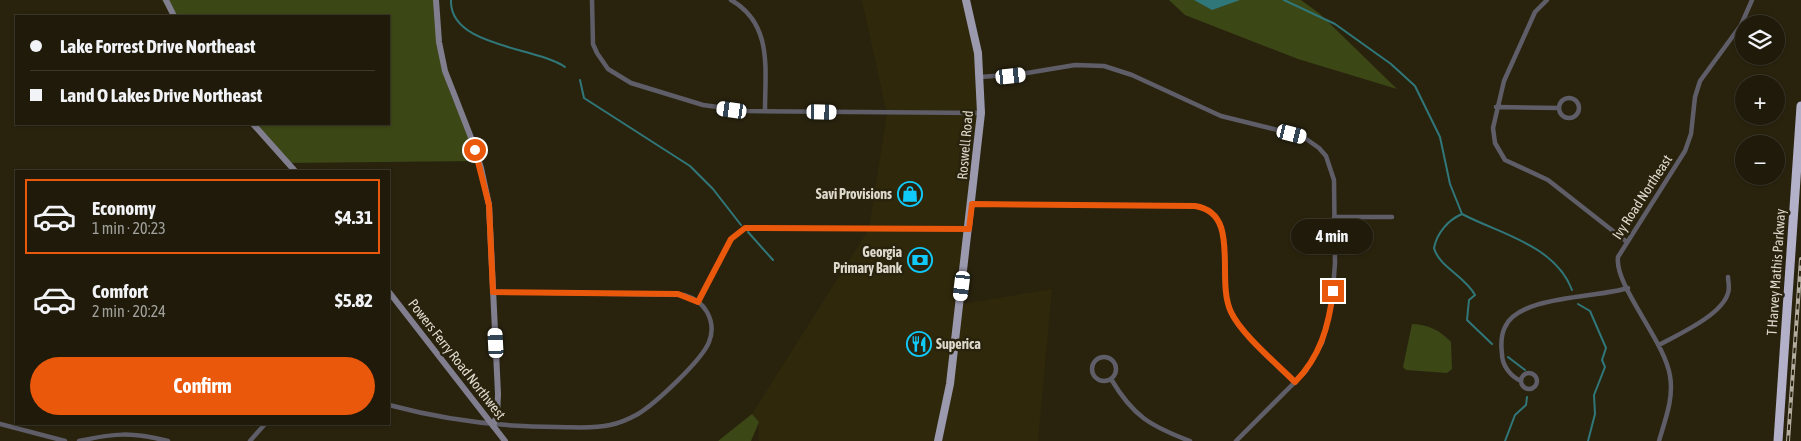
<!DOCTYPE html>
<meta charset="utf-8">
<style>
:root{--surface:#1f1a0a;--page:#2c2718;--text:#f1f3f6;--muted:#a1a19c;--line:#3c382b;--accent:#ea580c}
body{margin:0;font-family:"Asap Condensed",sans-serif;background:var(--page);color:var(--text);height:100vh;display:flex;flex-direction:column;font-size:19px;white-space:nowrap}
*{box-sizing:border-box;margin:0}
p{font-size:16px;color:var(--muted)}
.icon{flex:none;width:28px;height:28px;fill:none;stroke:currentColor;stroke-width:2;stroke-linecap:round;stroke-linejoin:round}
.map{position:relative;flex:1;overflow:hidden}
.sheet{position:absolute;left:15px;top:170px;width:375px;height:255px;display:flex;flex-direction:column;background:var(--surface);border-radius:0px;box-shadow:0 1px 4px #0004,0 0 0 1px var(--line)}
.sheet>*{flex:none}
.guide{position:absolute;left:15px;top:15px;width:375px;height:110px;border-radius:0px;box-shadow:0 1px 4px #0004,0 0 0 1px var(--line);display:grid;align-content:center;height:110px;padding:0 15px;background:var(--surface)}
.controls{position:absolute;left:1735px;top:15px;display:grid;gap:10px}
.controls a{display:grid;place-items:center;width:50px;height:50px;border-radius:50%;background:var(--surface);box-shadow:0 1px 4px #0004,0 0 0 1px var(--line);font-size:25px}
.end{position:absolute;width:22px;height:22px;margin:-11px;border:6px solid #ea580c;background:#fff;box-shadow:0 0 0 2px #fff}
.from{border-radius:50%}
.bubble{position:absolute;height:35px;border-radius:18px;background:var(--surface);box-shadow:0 1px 4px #0004,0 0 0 1px var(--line);font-size:16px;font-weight:700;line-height:35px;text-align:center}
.car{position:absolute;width:15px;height:30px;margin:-15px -8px;border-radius:6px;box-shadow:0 0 4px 1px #0007;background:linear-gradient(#fff 24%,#345 0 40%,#fff 0 76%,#345 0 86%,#fff 0)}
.guide b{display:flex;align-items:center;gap:18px;height:48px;font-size:19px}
.guide b+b{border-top:1px solid var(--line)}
.guide i{width:12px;height:12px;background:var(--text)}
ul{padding:9px 0 0;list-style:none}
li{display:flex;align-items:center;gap:15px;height:75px;margin:0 10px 8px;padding:0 5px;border:2px solid transparent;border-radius:0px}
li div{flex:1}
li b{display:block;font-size:19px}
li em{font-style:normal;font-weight:700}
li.selected{border-color:var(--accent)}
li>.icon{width:45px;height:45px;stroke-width:1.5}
.cta{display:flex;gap:10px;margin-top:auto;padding:10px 15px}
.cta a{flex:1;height:58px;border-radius:30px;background:var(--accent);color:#fff;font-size:20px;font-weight:700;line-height:58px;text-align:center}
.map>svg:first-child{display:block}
</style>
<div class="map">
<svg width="1801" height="441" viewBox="0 0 1801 441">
<rect width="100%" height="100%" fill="#29230e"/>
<path fill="#30280b" d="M 862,0 L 966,0 L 972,26 L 977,87 L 978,141 L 962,304 L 1052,289 L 1038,441 L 759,441 L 759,422 L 752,414 L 869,229 L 887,114 Z"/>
<path fill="#3c4716" d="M 162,0 L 435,0 L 442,67 L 449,90 L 479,161 L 284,163 L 251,124 L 389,124 L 389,16 L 171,16 Z
M 1169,0 L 1301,0 L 1320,14 L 1397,89 L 1298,59 L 1185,15 Z
M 1412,324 C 1430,325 1439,330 1451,342 L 1452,369 L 1447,373 L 1406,370 L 1403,367 Z
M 752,414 L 759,422 L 751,441 L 718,441 Z"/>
<path fill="#30777a" d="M 1194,0 L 1240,0 L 1212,10 Z"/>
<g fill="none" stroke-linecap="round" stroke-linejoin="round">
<path stroke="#30777a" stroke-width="2" d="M 451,0 C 449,47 537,47 565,67
M 1284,0 L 1335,24 L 1391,64 L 1415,86 L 1440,137 L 1450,184 L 1462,214 C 1500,234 1555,245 1572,290
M 580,80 L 584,98 L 690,166 L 713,189 L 741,225
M 1462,214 C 1448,220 1437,233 1434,248 C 1439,267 1465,276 1475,295 L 1469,300 L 1467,320 L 1492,344
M 748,232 L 773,260
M 1578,304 L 1590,311 L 1606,348 L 1602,360 L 1605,367 L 1594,395 L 1595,414 L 1588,441
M 1508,357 L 1525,370
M 1505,441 L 1515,415 L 1526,405 L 1527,397"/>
<path stroke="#5f5e68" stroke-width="4.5" d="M 592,0 L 593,44 L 597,53 L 608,69 L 631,83 L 703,105 L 747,111 L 981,113
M 731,0 C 773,24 765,69 765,111
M 1547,0 L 1535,12 L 1504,81 L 1493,128 L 1495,143 L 1505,160 L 1548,180 L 1627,242
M 980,77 L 1021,74 L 1075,65 L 1104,66 L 1132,75 L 1221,116 L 1302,136 L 1319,148 L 1326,156 L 1334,180 L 1335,263 L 1332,302 L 1322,343 L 1306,371 L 1236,441
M1559 108a10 10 0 1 1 20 0a10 10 0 1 1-20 0Z
M 1496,107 L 1559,108
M 972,204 L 1195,206 C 1242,213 1215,279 1231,312 C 1241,334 1276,364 1295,383
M 1334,217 L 1392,217
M 698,302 L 731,239 L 745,228 L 969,229
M 1659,345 C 1679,334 1722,315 1728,293 C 1730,288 1728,281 1728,277
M1092 369a12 12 0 1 1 24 0a12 12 0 1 1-24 0Z
M1521 381a8 8 0 1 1 16 0a8 8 0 1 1-16 0Z
M 1111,379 C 1133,416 1150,426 1190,441
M 1521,381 C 1510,376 1502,365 1502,354 C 1501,346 1501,335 1505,327 C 1519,295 1598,298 1628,288
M 389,405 C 445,420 498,427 557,427 C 575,427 593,429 610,425 C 620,423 629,419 638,414 C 656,403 702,360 709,342 C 713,332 712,321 707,312 C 702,303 694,298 684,295 L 493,292
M 0,424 L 65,441
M 79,441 C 115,433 131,432 168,441
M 250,441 L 265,424
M 1659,441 C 1665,420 1674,398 1670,376 C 1665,341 1614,285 1618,257 L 1685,151 L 1691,134 L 1695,97 L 1700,81 L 1741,25 L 1752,0"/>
<path stroke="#817f8f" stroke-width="6" d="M 166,0 L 174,16
M 436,0 L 439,42 L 445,71 L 472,140 L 481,168 L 489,205 L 498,394 L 497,415 L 493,426
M 253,124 L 295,171
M 389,292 L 505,441"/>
<path stroke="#9b99ae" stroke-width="8" d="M 938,441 L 950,384 L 981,113 L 978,53 L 966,0"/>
<path stroke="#b3b0c9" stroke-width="9" d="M 1778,441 L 1801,106"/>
<defs>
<path id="rail" d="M 1788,441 L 1801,259"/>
</defs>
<use href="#rail" stroke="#b2ad9e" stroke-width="4"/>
<use href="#rail" stroke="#29230e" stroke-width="2" stroke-dasharray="5.5" stroke-linecap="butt"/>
</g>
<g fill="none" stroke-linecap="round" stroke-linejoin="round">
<path stroke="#ea580c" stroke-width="6" d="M 475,150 L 489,205 L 493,292 L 678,294 L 698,302 L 731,239 L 745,228 L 969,229 L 972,204 L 1195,206 C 1242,213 1215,279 1231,312 C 1241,334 1277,364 1295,382 C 1320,357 1329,326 1333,291"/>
</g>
<defs>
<symbol id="shop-ring" viewBox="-11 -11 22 22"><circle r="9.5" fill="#29230e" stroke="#10cafa" stroke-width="1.5"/><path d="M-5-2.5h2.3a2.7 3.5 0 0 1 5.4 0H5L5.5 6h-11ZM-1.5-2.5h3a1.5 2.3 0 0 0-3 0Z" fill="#10cafa"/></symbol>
<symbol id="bank-ring" viewBox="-11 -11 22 22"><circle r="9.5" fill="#29230e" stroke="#10cafa" stroke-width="1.5"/><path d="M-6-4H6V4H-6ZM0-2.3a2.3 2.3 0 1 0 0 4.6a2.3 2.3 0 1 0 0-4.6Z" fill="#10cafa"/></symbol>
<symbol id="restaurant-ring" viewBox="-11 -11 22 22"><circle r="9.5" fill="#29230e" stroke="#10cafa" stroke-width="1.5"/><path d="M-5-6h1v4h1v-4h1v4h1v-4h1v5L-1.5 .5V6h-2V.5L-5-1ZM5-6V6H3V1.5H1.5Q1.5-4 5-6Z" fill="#10cafa"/></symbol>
</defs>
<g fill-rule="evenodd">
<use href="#shop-ring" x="896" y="180" width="28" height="28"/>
<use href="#bank-ring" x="906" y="246" width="28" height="28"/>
<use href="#restaurant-ring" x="905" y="330" width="28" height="28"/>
</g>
<g text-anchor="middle" stroke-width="5" stroke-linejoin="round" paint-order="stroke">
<g font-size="14" fill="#ddd9cc" stroke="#29230e">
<text transform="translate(965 145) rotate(-85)" y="5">Roswell Road</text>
<text transform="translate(1642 197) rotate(-57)" y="5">Ivy Road Northeast</text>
<text transform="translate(1776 272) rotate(-86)" y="5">T Harvey Mathis Parkway</text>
<text transform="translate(457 359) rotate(52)" y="5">Powers Ferry Road Northwest</text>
</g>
<g font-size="14" font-weight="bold" fill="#ddd9cc" stroke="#29230e" text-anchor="end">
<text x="892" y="199">Savi Provisions</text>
<text x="902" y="257">Georgia<tspan x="902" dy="16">Primary Bank</tspan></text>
<text x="936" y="349" text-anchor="start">Superica</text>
</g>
</g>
</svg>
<div class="controls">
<a><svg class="icon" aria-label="layers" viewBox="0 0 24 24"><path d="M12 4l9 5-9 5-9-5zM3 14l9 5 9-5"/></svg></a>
<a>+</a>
<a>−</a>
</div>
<i class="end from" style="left:475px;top:150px"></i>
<i class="end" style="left:1333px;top:291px"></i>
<div class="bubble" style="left:1291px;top:219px;width:82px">4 min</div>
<i class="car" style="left:1011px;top:76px;rotate:84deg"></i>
<i class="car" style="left:732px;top:110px;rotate:278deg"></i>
<i class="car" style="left:822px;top:112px;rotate:91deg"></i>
<i class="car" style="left:1292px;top:134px;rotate:104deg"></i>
<i class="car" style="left:962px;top:286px;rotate:187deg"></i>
<i class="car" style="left:496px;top:343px;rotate:357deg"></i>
<div class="guide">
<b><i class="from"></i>Lake Forrest Drive Northeast</b>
<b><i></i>Land O Lakes Drive Northeast</b>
</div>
<section class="sheet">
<ul>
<li class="selected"><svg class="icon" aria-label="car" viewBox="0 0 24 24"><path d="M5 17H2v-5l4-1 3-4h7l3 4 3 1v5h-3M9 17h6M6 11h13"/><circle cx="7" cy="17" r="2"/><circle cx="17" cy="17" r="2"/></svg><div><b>Economy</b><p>1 min · 20:23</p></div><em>$4.31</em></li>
<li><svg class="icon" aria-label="car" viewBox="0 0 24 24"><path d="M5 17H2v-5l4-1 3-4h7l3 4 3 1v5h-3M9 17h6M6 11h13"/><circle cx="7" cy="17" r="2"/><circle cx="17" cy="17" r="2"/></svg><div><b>Comfort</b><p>2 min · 20:24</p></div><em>$5.82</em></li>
</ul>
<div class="cta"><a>Confirm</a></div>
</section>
</div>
